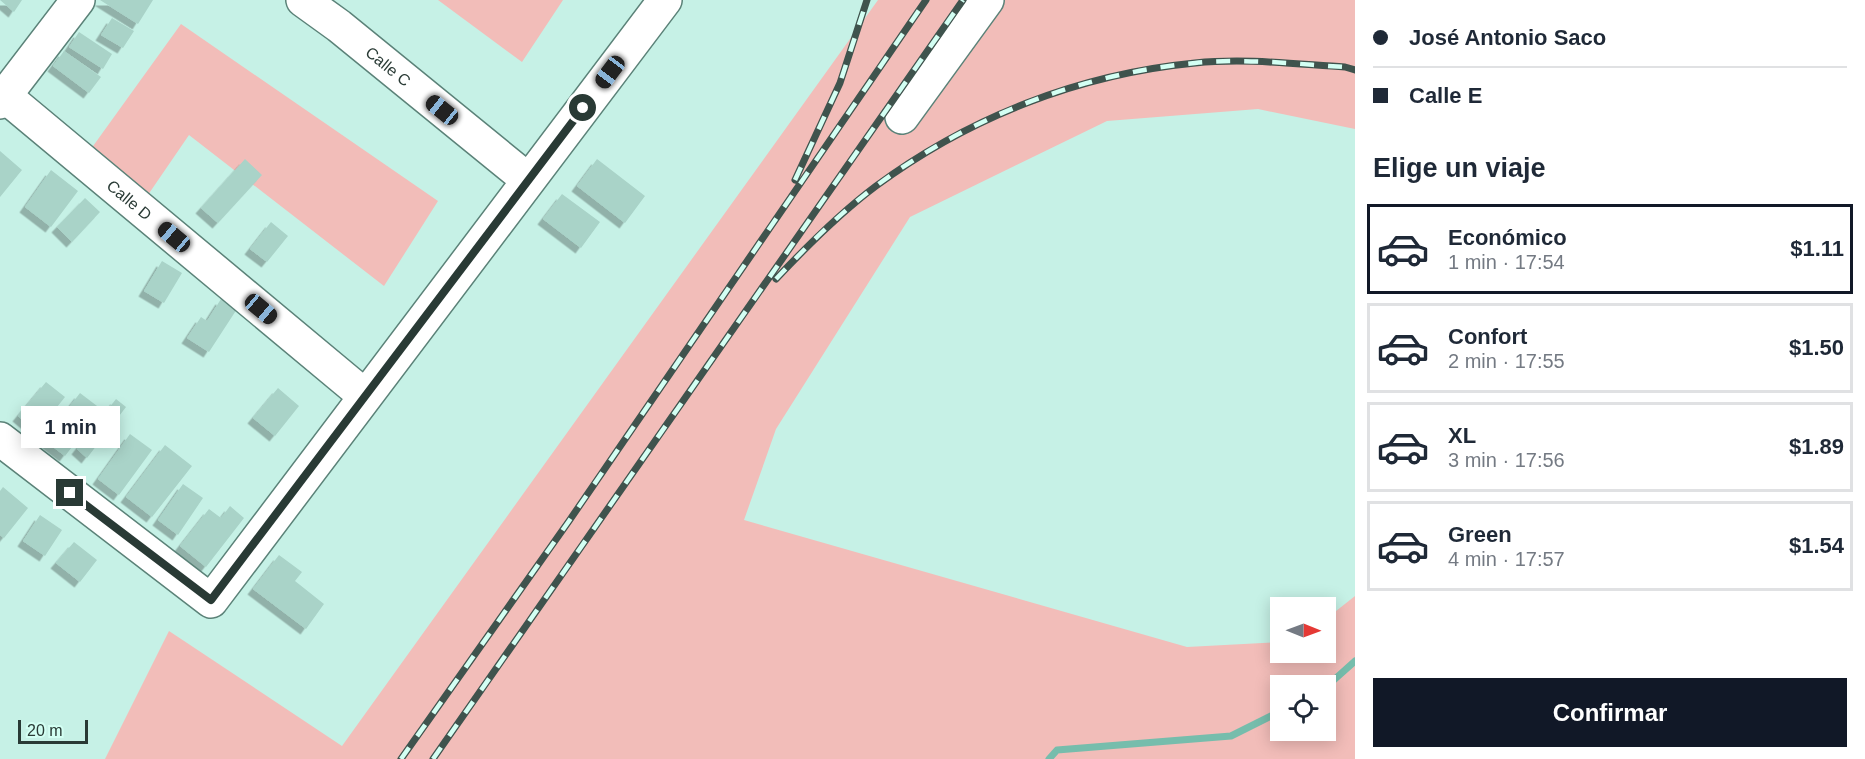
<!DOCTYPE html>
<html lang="es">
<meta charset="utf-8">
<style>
:root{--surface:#fff;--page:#f2f2f3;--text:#1f2937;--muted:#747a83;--line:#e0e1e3;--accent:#111827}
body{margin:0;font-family:Arial,sans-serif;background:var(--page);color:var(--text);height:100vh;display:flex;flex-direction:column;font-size:22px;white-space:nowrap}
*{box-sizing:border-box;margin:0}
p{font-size:20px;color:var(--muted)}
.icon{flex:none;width:33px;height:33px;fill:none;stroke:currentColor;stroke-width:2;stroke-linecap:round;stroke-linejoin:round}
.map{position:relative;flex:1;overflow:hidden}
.details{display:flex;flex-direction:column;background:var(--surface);width:510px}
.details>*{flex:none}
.hud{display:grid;align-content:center;height:132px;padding:0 18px;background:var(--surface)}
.needle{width:39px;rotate:91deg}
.fabs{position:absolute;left:1270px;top:597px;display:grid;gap:12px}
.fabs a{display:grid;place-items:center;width:66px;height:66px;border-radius:0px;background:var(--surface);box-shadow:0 3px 15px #0003;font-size:30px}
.scale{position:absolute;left:18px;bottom:15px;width:70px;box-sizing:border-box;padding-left:6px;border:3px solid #293a35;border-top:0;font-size:16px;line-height:21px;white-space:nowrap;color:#293a35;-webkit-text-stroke:4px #d3fff3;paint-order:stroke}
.end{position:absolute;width:27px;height:27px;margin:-14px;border:8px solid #293a35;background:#fff;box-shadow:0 0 0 3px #fff}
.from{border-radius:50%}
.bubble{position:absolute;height:42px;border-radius:0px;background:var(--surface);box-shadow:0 3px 15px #0003;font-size:20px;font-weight:800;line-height:42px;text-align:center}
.car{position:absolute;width:18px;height:36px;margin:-18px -9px;border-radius:8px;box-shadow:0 0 4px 2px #0007;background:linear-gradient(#222 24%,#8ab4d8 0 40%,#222 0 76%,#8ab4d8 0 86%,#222 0)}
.hud b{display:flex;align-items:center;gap:21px;height:57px;font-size:22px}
.hud b+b{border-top:2px solid var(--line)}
.hud i{width:15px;height:15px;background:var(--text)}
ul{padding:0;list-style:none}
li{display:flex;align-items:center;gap:18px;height:90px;margin:0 12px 9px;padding:0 6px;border:3px solid var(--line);border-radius:0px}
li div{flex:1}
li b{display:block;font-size:22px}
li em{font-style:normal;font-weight:800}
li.on{border-color:var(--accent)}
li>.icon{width:54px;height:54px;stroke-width:1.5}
h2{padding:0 18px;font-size:27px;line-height:72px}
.action{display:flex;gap:12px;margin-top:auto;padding:12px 18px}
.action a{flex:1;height:69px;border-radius:0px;background:var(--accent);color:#fff;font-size:24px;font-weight:800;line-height:69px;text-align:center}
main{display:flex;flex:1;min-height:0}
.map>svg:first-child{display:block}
</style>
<main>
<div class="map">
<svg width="1355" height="759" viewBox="0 0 1355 759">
<defs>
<filter id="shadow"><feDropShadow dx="-5.5" dy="5.5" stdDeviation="0" flood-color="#0004"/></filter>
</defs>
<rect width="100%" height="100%" fill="#c6f1e6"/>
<path fill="#f2bdb9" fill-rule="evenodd" d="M 438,0 L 563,0 L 522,62 Z
M 878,0 L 1355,0 L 1355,129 L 1258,109 L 1107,121 L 910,217 L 776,429 L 744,520 L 1187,647 L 1281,642 L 1281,652 L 1326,652 L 1326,619 L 1355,596 L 1355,759 L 105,759 L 169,631 L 342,746 ZM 1281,686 L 1326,686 L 1326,730 L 1281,730 Z
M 181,24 L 438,201 L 384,286 L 189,135 L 139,208 L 83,160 Z"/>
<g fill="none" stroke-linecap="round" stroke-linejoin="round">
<path stroke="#76bdac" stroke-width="7" d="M 1326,687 L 1355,661
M 1049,759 L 1057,750 L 1231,736 L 1281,711"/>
</g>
<path fill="#a9d3c8" filter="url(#shadow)" d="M 0,0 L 22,0 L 14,12 Z
M 100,0 L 153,0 L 138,24 Z
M 112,18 L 134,31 L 123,48 L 101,35 Z
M 79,32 L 112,54 L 103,69 L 69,47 Z
M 64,51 L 101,77 L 89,93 L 53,66 Z
M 0,151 L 22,170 L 0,197 Z
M 245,159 L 262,175 L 218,223 L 201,208 Z
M 597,159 L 645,196 L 625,223 L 577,186 Z
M 51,170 L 78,191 L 51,227 L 25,207 Z
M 562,194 L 600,222 L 581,248 L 543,219 Z
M 85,198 L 100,212 L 72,242 L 57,227 Z
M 271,222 L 288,236 L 267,262 L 250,249 Z
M 162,261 L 182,273 L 164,303 L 144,291 Z
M 221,299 L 237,309 L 209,352 L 187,338 L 201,317 L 207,321 Z
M 46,382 L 65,397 L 37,432 L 18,416 Z
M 278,388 L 299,406 L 275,436 L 253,418 Z
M 80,393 L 101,409 L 65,456 L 44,440 Z
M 116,399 L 126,407 L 87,458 L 77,449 Z
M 130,434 L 152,450 L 119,495 L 98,479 Z
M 165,445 L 192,466 L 152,517 L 126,497 Z
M 183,484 L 203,498 L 178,535 L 158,520 Z
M 3,487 L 28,508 L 4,538 L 0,535 L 0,491 Z
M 230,506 L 244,518 L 206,567 L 180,546 L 209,509 L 221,518 Z
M 40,515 L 62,530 L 45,556 L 23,541 Z
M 74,542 L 97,560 L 80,582 L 56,563 Z
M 279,555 L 302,572 L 295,581 L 324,604 L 306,629 L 253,589 Z"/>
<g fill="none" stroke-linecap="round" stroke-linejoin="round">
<defs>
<g id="minor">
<path id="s1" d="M 303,0 L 339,26 L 528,180"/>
<path id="s2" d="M 5,96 L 365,396"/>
<path d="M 0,102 L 78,0"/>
<path d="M 902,117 L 987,0"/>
<path d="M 0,439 L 211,601 L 665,0"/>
</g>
</defs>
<use href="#minor" stroke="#5b8278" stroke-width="36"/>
<use href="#minor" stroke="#fff" stroke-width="33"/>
<defs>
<path id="rail" d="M 795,180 L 840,83 L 867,0
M 776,279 C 807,246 840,213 876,186 C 969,117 1080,74 1195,63 C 1245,58 1295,64 1345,67 L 1355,70
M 401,759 L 569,521 L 926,0
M 433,759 L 963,0"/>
</defs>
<use href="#rail" stroke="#3f534d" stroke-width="7"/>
<use href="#rail" stroke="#d3fff3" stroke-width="4.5" stroke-dasharray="14" stroke-linecap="butt"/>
</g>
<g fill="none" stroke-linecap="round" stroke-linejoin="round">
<path stroke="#293a35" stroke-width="8" d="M 70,493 L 211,600 L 583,108"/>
</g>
<g text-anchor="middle" stroke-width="5" stroke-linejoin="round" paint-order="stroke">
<g font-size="16" fill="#293a35" stroke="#d3fff3">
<text dy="6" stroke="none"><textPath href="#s1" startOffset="108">Calle C</textPath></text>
<text dy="6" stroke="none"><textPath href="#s2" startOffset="162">Calle D</textPath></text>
</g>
</g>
</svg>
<div class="fabs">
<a><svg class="needle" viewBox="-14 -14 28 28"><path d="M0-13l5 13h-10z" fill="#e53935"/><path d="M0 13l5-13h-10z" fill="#747a83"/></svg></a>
<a><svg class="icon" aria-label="locate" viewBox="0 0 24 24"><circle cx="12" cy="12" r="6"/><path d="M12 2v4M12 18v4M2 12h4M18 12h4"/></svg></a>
</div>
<div class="scale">20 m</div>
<i class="end from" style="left:583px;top:108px"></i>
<i class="end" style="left:70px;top:493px"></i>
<div class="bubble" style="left:21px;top:406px;width:99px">1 min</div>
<i class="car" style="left:610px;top:72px;rotate:217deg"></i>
<i class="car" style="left:442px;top:110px;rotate:309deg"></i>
<i class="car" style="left:174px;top:237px;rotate:310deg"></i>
<i class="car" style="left:261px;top:309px;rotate:130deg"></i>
</div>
<section class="details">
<div class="hud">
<b><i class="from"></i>José Antonio Saco</b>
<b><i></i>Calle E</b>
</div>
<h2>Elige un viaje</h2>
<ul>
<li class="on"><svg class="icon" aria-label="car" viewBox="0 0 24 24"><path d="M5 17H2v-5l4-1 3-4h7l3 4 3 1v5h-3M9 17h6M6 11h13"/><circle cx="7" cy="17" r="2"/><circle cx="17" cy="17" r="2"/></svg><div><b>Económico</b><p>1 min · 17:54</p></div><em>$1.11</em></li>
<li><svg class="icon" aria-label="car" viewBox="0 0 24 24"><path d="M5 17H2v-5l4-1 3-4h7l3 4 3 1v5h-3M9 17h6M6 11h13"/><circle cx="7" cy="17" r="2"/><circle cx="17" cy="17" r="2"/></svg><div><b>Confort</b><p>2 min · 17:55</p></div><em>$1.50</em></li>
<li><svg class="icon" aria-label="car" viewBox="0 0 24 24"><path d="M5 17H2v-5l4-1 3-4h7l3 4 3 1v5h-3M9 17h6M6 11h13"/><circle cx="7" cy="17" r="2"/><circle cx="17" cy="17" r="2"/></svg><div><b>XL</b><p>3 min · 17:56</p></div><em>$1.89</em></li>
<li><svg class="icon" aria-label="car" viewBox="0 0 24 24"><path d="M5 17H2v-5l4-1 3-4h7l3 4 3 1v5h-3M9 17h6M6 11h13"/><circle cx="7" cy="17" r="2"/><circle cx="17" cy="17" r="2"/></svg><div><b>Green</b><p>4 min · 17:57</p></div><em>$1.54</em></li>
</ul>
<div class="action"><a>Confirmar</a></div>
</section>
</main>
